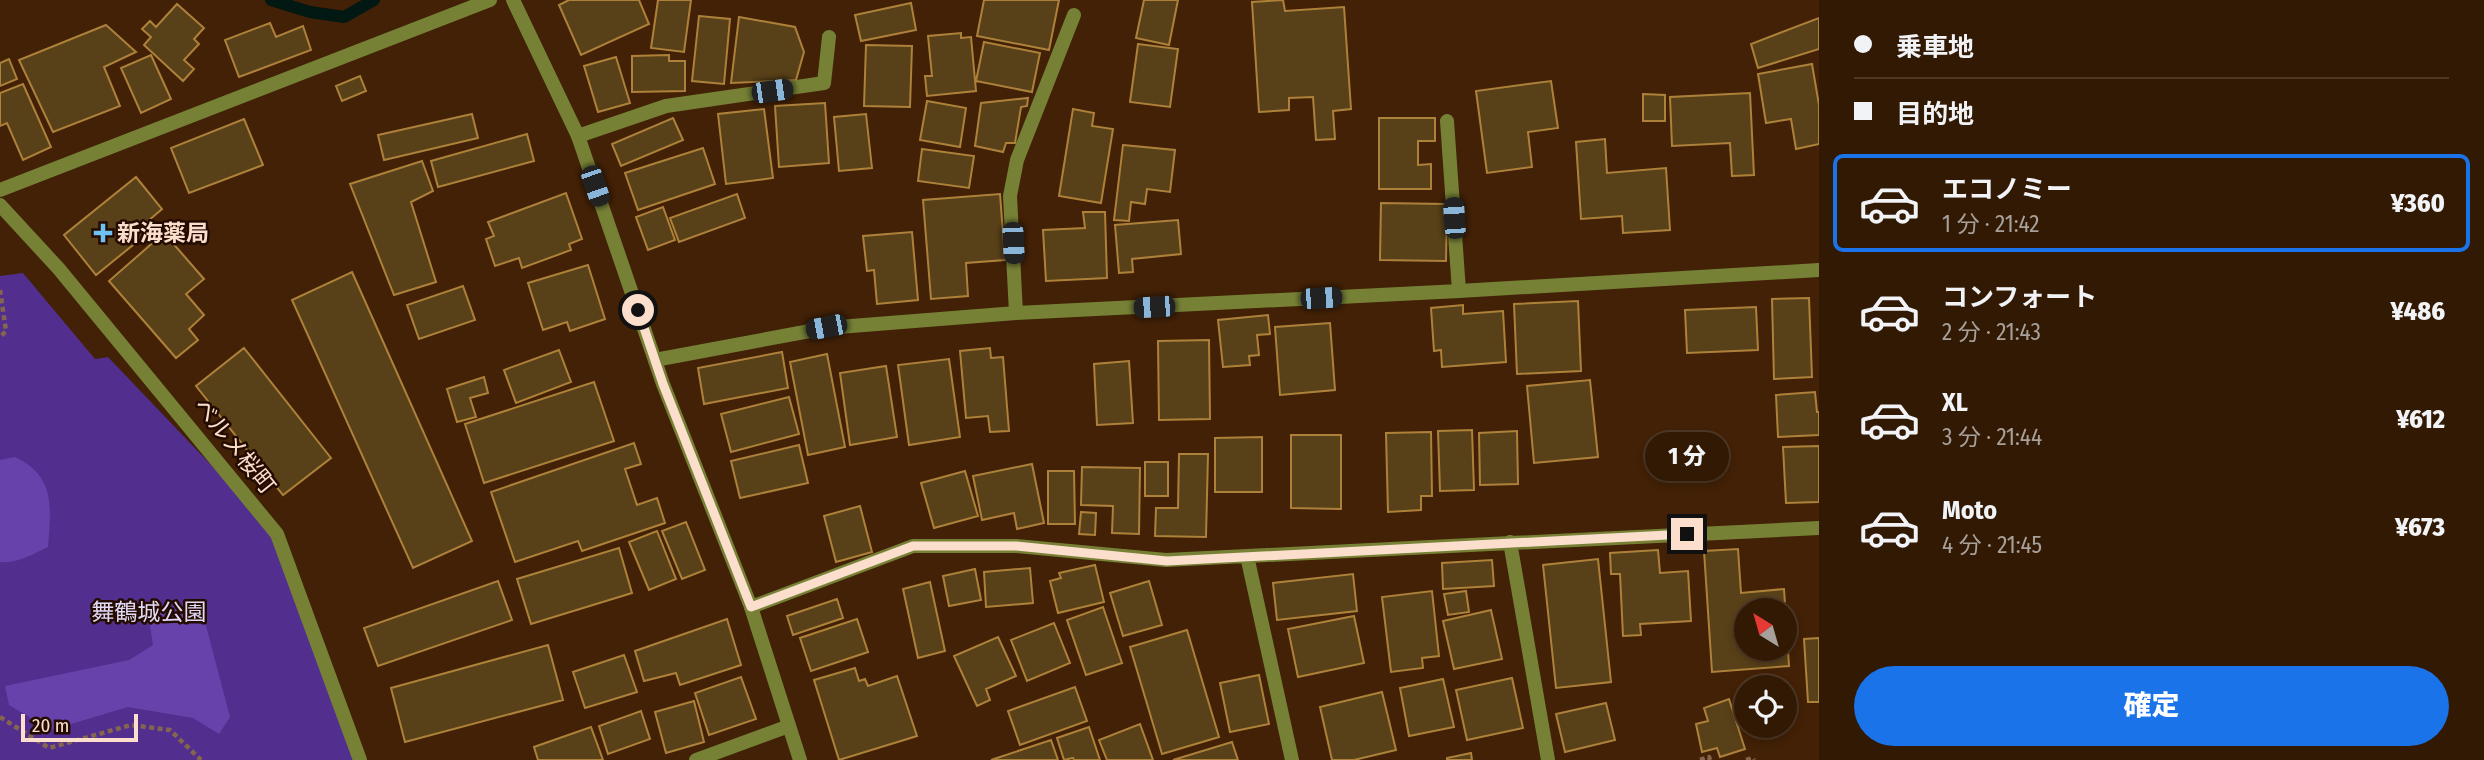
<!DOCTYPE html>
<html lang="ja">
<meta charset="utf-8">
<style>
:root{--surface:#321904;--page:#3d2613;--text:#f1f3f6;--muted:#a8a09a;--line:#4d3826;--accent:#1a73e8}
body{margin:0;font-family:"Fira Sans Condensed","Noto Sans JP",sans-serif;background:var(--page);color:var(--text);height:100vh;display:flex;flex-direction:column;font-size:26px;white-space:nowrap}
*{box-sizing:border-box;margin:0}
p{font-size:23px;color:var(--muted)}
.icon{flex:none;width:38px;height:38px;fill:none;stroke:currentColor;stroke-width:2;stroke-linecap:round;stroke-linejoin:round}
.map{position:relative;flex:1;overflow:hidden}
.sheet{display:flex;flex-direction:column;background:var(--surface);width:665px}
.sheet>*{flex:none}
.hud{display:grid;align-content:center;height:154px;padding:0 35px;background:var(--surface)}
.needle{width:46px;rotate:323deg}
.buttons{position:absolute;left:1734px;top:598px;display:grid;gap:14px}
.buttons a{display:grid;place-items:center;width:63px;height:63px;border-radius:50%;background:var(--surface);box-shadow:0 4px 10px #0003,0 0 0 2px var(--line);font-size:35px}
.scale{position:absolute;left:21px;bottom:18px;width:117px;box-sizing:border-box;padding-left:7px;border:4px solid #fbdecb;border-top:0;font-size:19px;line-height:24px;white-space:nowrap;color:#fbdecb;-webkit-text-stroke:5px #240b00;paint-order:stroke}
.end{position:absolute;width:32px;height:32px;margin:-16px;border:9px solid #fbdecb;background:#111;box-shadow:0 0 0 4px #111}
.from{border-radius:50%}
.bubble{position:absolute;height:49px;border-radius:24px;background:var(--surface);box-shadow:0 4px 10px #0003,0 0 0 2px var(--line);font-size:23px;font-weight:800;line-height:49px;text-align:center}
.car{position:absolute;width:21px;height:42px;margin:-21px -10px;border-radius:9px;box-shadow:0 0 5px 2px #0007;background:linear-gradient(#222 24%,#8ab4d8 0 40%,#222 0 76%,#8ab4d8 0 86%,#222 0)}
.hud b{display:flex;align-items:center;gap:24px;height:66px;font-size:26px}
.hud b+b{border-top:2px solid var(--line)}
.hud i{width:18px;height:18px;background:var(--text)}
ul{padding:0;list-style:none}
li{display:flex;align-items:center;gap:21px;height:98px;margin:0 14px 10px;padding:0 21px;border:4px solid transparent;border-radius:10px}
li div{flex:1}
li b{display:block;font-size:26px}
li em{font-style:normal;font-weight:800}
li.current{border-color:var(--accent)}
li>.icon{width:63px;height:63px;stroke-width:1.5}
.primary-button{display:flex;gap:14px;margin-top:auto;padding:14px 35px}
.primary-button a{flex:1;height:80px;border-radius:42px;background:var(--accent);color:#fff;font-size:28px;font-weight:800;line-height:80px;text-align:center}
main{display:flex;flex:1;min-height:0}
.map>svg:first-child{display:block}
</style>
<main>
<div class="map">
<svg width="1819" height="760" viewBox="0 0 1819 760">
<rect width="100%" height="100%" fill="#422106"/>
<path fill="#522e8e" d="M 23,273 L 95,359 L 108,357 L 277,534 L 360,760 L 0,760 L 0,276 Z"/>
<path fill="#6742ab" d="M 15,457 C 56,476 51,508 48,547 C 33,554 17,564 0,562 L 0,460 Z
M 177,605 L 204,618 L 230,717 L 219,734 L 193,718 L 128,707 L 51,730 L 9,705 L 5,686 L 129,660 L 153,645 L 148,614 Z"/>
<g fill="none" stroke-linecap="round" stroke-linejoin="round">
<path stroke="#021813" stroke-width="12" d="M 271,0 L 310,12 L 344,17 L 374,0"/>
</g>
<path fill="#584018" stroke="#ae813a" stroke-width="2" fill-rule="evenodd" d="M 569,0 L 639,0 L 649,24 L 581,55 L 559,5 Z
M 658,0 L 691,0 L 684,52 L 651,48 Z
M 984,0 L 1059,0 L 1049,50 L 977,36 Z
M 1144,0 L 1178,0 L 1169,45 L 1136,38 Z
M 1283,0 L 1285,11 L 1344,7 L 1351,109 L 1333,111 L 1335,139 L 1316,140 L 1313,97 L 1289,98 L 1289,110 L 1259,112 L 1252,2 Z
M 911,3 L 916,30 L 861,41 L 855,15 Z
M 177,4 L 204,28 L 194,39 L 199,44 L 184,60 L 194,69 L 183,81 L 144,45 L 151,37 L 142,29 L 150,21 L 156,27 Z
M 699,16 L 730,19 L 724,84 L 692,81 Z
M 739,17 L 795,27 L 804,52 L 796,80 L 731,83 Z
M 1819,18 L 1819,49 L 1758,68 L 1751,44 Z
M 270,23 L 276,37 L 303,26 L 311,50 L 239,77 L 225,40 Z
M 106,25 L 136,52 L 104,67 L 120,106 L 53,132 L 19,60 Z
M 961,33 L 961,38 L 971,37 L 976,91 L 927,96 L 925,76 L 932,76 L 928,36 Z
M 984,42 L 1040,53 L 1032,92 L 976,81 Z
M 1138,44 L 1178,49 L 1170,107 L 1130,102 Z
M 866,45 L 912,46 L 910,107 L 864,106 Z
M 151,55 L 171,99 L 141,113 L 121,68 Z
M 669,55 L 669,61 L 685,61 L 685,91 L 632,92 L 632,56 Z
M 616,57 L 630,103 L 598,112 L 584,66 Z
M 9,59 L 17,79 L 0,86 L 0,63 Z
M 1812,64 L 1819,105 L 1819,144 L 1796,149 L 1791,119 L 1766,123 L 1758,74 Z
M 360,76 L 366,91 L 342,101 L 336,86 Z
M 1551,81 L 1558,128 L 1528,132 L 1532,167 L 1487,173 L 1476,91 Z
M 23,84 L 51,147 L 23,160 L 7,123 L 0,126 L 0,93 Z
M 1750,93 L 1754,175 L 1732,176 L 1730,143 L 1672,146 L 1670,97 Z
M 1643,94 L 1665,95 L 1665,121 L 1643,121 Z
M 1028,98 L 1027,106 L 1021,107 L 1015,143 L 1006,143 L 1003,152 L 975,146 L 981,103 Z
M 927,101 L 966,108 L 960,147 L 920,140 Z
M 825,103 L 829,163 L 779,167 L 775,106 Z
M 764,109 L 773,178 L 726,184 L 718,114 Z
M 1073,109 L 1094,113 L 1092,126 L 1113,129 L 1101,203 L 1059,196 Z
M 472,114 L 478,138 L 384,160 L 378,135 Z
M 866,114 L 872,168 L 839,171 L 834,117 Z
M 673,118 L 683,140 L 621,166 L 612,144 Z
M 1379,118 L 1435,118 L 1435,141 L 1418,141 L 1418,165 L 1431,164 L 1431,189 L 1379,189 Z
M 244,119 L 263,165 L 189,193 L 171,148 Z
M 527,134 L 534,161 L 438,187 L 431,161 Z
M 1605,139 L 1607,173 L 1666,168 L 1670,230 L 1623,233 L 1622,216 L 1581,219 L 1576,142 Z
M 1123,145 L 1175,150 L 1170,192 L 1147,189 L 1145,204 L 1131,202 L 1129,221 L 1114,220 Z
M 703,148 L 715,184 L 638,210 L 625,173 Z
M 922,149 L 974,156 L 969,188 L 918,181 Z
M 422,161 L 433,191 L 411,202 L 436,282 L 394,295 L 350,184 Z
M 136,177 L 162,209 L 148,221 L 154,228 L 96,275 L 64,235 Z
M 566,193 L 582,239 L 569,244 L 571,250 L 522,268 L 519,258 L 495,266 L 486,239 L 494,236 L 488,222 Z
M 737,194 L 745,218 L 679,242 L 670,218 Z
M 1000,194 L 1005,260 L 966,263 L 968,296 L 931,299 L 923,200 Z
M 1381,203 L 1447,204 L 1446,261 L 1380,260 Z
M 663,207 L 675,240 L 648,250 L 636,217 Z
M 1083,212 L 1105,212 L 1107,278 L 1046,281 L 1043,230 L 1085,228 Z
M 1178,220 L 1181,254 L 1132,259 L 1133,272 L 1119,273 L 1115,225 Z
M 912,232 L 918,300 L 877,304 L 874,270 L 867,271 L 863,236 Z
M 164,233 L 204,279 L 186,294 L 204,315 L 189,329 L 198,340 L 176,358 L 109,281 Z
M 588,265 L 605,319 L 570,331 L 567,322 L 543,330 L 528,283 Z
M 352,272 L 472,541 L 413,568 L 292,300 Z
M 463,286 L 475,320 L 419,339 L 407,305 Z
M 1809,298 L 1812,377 L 1774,379 L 1772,299 Z
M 1578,301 L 1581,371 L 1517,374 L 1514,304 Z
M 1463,305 L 1463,314 L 1503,311 L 1506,362 L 1442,367 L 1441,350 L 1434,351 L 1431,308 Z
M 1756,307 L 1758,350 L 1687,353 L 1685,310 Z
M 1268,315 L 1270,334 L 1257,335 L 1259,355 L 1249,356 L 1250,365 L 1223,367 L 1218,320 Z
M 1330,323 L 1335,390 L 1280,395 L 1275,327 Z
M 1209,340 L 1210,419 L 1159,420 L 1158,341 Z
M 244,348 L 331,458 L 283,495 L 196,386 Z
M 990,348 L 991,358 L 1003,357 L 1009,431 L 990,432 L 988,416 L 966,418 L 960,351 Z
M 559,350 L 571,382 L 516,403 L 504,370 Z
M 782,352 L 788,388 L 704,404 L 698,368 Z
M 827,354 L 845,447 L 808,455 L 790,362 Z
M 949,359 L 960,437 L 909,445 L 898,365 Z
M 1129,361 L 1133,423 L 1097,425 L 1094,364 Z
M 886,366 L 897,437 L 850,445 L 840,373 Z
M 484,377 L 488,393 L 470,398 L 476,417 L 457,422 L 447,389 Z
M 1590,380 L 1598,457 L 1534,463 L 1527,386 Z
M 594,382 L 614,441 L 484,483 L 465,424 Z
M 1815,392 L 1817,412 L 1819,412 L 1819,435 L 1778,437 L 1776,395 Z
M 789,397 L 799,434 L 731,452 L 721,414 Z
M 1472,430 L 1474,490 L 1440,491 L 1438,431 Z
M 1517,431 L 1518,484 L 1480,485 L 1479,433 Z
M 1431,432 L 1432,496 L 1421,496 L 1421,510 L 1388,512 L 1386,433 Z
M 1291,435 L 1341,435 L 1341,509 L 1291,508 Z
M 1262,437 L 1262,492 L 1215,492 L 1215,438 Z
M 634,443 L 641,464 L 625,469 L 637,505 L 657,498 L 665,523 L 582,551 L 578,541 L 515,562 L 491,492 Z
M 799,445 L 808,483 L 740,498 L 731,461 Z
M 1819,446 L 1819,502 L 1786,503 L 1783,447 Z
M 1179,454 L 1208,454 L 1206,537 L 1155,536 L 1156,508 L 1178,508 Z
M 1145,462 L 1168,462 L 1168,496 L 1145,496 Z
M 1032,464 L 1044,523 L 1017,529 L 1014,513 L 982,520 L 973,476 Z
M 1082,467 L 1140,468 L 1139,534 L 1112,533 L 1113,506 L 1081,505 Z
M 965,471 L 978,516 L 934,528 L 921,483 Z
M 1048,471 L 1074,471 L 1075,524 L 1048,524 Z
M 860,506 L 872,552 L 836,562 L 824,516 Z
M 1081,512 L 1096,513 L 1095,535 L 1079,534 Z
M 686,522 L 705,570 L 682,579 L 662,531 Z
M 657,531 L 676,579 L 649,590 L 629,542 Z
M 619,548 L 632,593 L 531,624 L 517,579 Z
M 1738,549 L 1741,593 L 1784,589 L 1789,666 L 1712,672 L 1704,551 ZM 1746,611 L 1785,611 L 1785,649 L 1746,649 Z
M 1658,550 L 1660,573 L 1688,571 L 1691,621 L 1640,624 L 1641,635 L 1623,636 L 1620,574 L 1611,574 L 1610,553 Z
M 1598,559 L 1611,682 L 1556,688 L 1543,565 Z
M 1492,560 L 1494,586 L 1443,589 L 1442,563 Z
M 1095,565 L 1104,602 L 1058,613 L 1050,581 L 1061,578 L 1059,573 Z
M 1030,568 L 1033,603 L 986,607 L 984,572 Z
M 975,569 L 981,600 L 949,606 L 943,576 Z
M 1353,574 L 1357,611 L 1277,620 L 1273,583 Z
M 498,581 L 512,620 L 378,666 L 364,628 Z
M 1149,581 L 1162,625 L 1123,636 L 1110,593 Z
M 930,582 L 945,651 L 918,658 L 903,589 Z
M 1432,591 L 1439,656 L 1422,658 L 1423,668 L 1391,672 L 1382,597 Z
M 1466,591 L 1469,612 L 1448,615 L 1444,594 Z
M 837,599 L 843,618 L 793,635 L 787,616 Z
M 1103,607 L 1122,663 L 1086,675 L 1067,620 Z
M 1491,610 L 1502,659 L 1454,669 L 1443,621 Z
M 1354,616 L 1364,663 L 1298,677 L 1288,629 Z
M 727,619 L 741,665 L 680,685 L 676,673 L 644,681 L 635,651 Z
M 857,619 L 868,652 L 811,671 L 800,638 Z
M 1054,623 L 1070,663 L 1027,681 L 1011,640 Z
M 1187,630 L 1219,737 L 1162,754 L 1130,647 Z
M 998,637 L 1016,676 L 986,689 L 990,700 L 977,706 L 954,656 Z
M 1819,638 L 1819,702 L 1808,702 L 1804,639 Z
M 548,645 L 563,700 L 405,742 L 391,688 Z
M 624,655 L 637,692 L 585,708 L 573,672 Z
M 855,668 L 859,681 L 865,679 L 868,686 L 897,676 L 917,736 L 839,760 L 814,680 Z
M 1259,675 L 1269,724 L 1230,732 L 1220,683 Z
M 741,677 L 756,719 L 709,735 L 695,693 Z
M 1512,678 L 1523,728 L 1467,740 L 1456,690 Z
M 1443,679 L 1454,727 L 1409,736 L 1400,688 Z
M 1075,687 L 1087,721 L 1020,745 L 1008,711 Z
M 1382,692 L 1396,750 L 1354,760 L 1332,760 L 1320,707 Z
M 1729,699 L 1745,749 L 1720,757 L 1717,748 L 1702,752 L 1696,724 L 1708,721 L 1704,708 Z
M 694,701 L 704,742 L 666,753 L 655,712 Z
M 1606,703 L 1615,740 L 1565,752 L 1556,714 Z
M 641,711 L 650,739 L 608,754 L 599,726 Z
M 1140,724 L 1153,760 L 1107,760 L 1099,740 Z
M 591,727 L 603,760 L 538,760 L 534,747 Z
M 1089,727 L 1100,760 L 1074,760 L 1073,758 L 1064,760 L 1057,738 Z
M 1051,740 L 1058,760 L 991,760 Z
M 1232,742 L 1238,760 L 1173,760 Z
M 1471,753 L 1472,760 L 1447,760 L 1447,758 Z"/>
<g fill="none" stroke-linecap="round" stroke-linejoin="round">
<path stroke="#85654d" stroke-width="4.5" stroke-dasharray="5 3.5" stroke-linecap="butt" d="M 0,290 L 6,331 L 0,337
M 0,717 L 49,748 L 131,725 L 170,730 L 201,760
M 1700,760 L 1709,757 L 1710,760
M 1746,760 L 1753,758 L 1754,760"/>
<path stroke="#768136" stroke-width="14" d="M 1447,121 L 1459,291
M 578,136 L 666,106 L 824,83 L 829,37
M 1016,313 L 1010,196 L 1017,160 L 1074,15
M 655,360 L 826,328 L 1016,313 L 1459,291 L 1819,270
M 1510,542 L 1548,760
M 1247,556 L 1292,760
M 751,607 L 913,546 L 1016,546 L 1166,560 L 1819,528
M 696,760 L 789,726"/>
<path stroke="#768136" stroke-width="14" d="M 513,0 L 578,136 L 663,384 L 751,607 L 800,760
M 0,190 L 490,0
M 0,205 L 59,269 L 277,534 L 360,760"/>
</g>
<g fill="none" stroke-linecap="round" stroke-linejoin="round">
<path stroke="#fbdecb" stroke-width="9" d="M 638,310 L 663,384 L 751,607 L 913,546 L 1016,546 L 1167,561 L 1687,534"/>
</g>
<path fill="#6ec2f3" stroke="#240b00" stroke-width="2.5" d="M99.5 222.5h7v7h7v7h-7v7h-7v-7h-7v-7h7z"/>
<g text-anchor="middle" stroke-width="5" stroke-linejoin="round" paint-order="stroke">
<g font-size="23" font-weight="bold" fill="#fbdecb" stroke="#240b00" text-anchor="start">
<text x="117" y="241">新海薬局</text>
</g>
<g font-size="23" fill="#fbdecb" stroke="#240b00">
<text transform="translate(235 446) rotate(51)" y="8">ベルメ桜町</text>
</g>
<g font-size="23" fill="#e0daf6" stroke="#240b00">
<text x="149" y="620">舞鶴城公園</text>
</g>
</g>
</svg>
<div class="buttons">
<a><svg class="needle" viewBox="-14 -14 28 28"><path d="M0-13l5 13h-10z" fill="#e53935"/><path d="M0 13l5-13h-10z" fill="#a8a09a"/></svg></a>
<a><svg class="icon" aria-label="locate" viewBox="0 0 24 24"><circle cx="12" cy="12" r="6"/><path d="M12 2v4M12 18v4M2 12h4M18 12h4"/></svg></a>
</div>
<div class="scale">20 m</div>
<i class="end from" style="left:638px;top:310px"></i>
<i class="end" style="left:1687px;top:534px"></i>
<div class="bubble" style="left:1645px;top:432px;width:84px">1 分</div>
<i class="car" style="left:772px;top:91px;rotate:82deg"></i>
<i class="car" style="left:595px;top:186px;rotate:161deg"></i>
<i class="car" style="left:1454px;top:218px;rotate:356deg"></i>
<i class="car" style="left:1013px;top:243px;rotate:177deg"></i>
<i class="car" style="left:1321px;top:298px;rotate:87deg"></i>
<i class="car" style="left:1154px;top:307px;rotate:267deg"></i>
<i class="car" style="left:826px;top:327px;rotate:259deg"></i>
</div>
<section class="sheet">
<div class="hud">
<b><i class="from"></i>乗車地</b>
<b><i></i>目的地</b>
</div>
<ul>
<li class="current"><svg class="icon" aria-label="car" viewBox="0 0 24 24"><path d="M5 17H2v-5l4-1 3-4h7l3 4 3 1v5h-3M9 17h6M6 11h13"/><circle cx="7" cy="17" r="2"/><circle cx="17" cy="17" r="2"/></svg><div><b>エコノミー</b><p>1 分 · 21:42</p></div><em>¥360</em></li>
<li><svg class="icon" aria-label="car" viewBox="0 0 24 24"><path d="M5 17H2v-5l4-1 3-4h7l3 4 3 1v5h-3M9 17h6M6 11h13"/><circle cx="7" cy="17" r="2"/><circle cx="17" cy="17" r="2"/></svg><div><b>コンフォート</b><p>2 分 · 21:43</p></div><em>¥486</em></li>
<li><svg class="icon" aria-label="car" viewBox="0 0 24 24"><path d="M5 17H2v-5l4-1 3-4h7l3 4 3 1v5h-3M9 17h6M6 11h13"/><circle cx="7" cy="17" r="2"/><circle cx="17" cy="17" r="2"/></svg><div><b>XL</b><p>3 分 · 21:44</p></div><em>¥612</em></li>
<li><svg class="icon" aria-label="car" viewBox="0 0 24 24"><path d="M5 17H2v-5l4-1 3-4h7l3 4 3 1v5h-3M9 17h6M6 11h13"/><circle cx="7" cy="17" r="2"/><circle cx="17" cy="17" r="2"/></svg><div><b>Moto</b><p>4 分 · 21:45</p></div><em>¥673</em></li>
</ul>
<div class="primary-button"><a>確定</a></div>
</section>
</main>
